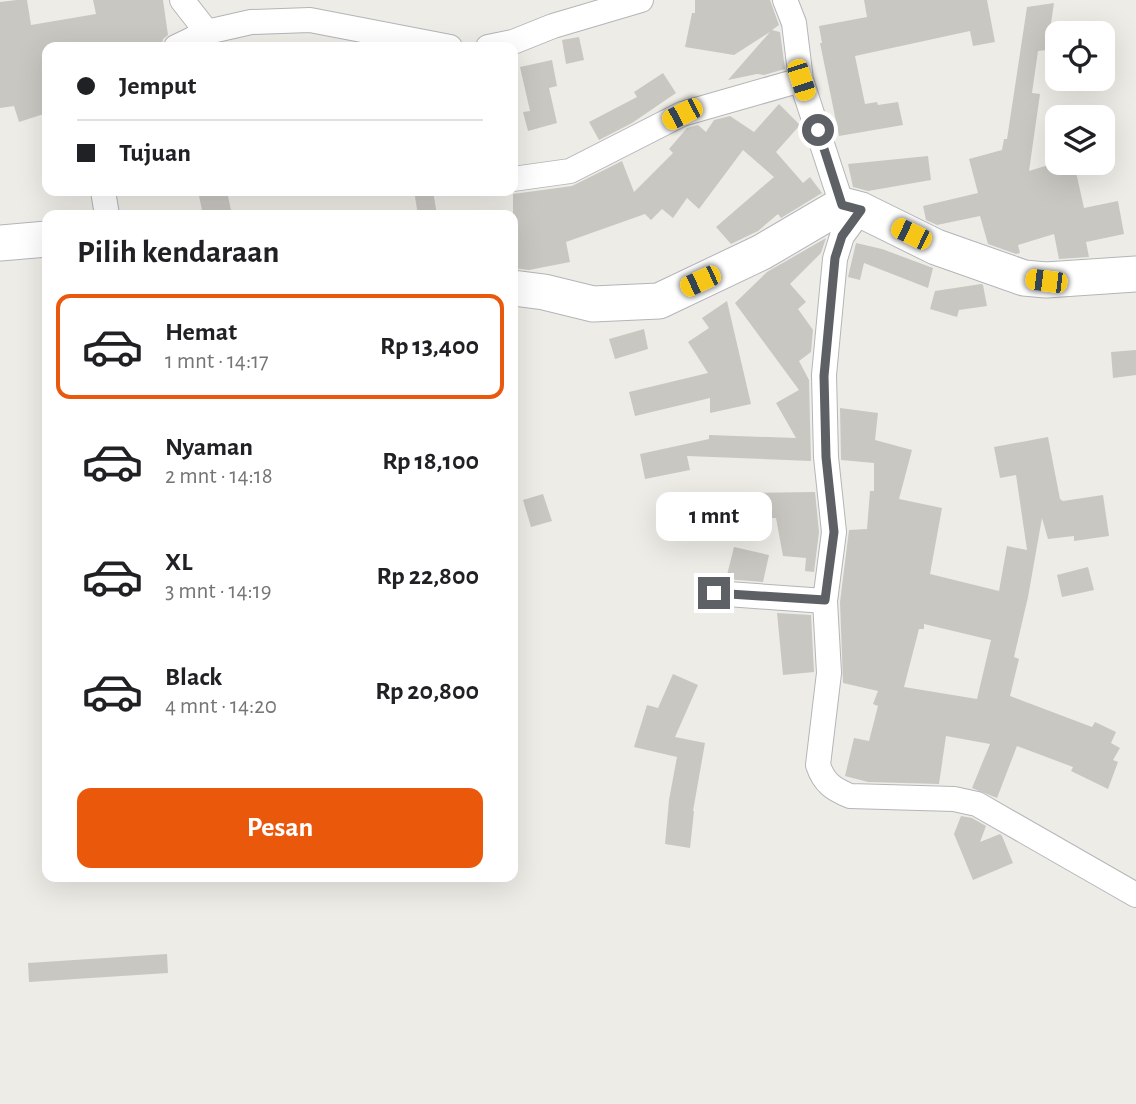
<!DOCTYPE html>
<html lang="id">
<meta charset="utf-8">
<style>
:root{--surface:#fff;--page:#f2f2f2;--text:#202124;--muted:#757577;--line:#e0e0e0;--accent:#ea580c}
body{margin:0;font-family:"Alegreya Sans",sans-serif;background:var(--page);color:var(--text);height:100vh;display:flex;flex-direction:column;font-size:26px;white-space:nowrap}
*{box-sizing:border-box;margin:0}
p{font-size:23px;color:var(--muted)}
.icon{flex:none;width:38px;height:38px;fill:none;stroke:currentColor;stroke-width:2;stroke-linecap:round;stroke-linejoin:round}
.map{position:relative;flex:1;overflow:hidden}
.sheet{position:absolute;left:42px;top:210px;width:476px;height:672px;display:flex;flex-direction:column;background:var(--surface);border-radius:14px;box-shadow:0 7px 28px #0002}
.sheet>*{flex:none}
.hud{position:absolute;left:42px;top:42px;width:476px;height:154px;border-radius:14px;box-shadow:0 7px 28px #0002;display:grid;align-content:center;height:154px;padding:0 35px;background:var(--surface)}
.fabs{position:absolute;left:1045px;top:21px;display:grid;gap:14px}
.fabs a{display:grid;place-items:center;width:70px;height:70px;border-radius:14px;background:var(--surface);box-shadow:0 7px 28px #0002;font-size:35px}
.end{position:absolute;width:32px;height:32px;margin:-16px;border:9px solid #5d6064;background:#fff;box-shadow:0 0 0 4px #fff}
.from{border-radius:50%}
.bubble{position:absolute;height:49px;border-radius:14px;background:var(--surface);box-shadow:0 7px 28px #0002;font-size:23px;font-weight:700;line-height:49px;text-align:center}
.car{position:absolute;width:21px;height:42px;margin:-21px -10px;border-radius:9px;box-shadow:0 0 5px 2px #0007;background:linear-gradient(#f5c518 24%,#345 0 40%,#f5c518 0 76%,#345 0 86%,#f5c518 0)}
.hud b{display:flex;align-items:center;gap:24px;height:66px;font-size:26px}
.hud b+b{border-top:2px solid var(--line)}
.hud i{width:18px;height:18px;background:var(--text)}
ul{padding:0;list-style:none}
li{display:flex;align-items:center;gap:21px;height:105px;margin:0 14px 10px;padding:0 21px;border:4px solid transparent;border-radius:14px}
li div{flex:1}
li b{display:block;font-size:26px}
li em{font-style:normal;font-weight:700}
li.selected{border-color:var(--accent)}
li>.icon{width:63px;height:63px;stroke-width:1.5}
h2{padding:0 35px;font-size:32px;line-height:84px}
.primary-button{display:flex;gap:14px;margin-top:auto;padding:14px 35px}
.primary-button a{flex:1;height:80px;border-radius:14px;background:var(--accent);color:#fff;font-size:28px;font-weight:700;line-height:80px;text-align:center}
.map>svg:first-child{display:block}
</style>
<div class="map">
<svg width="1136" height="1104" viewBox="0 0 1136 1104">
<rect width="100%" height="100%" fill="#eeece6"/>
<path fill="#c9c7c2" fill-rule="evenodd" d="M 17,0 L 27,0 L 31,25 L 96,14 L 93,0 L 163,0 L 168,35 L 163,39 L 161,47 L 47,47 L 47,113 L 19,122 L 14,106 L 0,108 L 0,2 Z
M 695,0 L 770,0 L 779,25 L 772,30 L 780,32 L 785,69 L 764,75 L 757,74 L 728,80 L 770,32 L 734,55 L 685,47 L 692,13 L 695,13 Z
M 864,0 L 987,0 L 995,42 L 973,46 L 970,31 L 855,56 L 865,104 L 877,102 L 878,105 L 898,102 L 903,125 L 839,136 L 820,43 L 822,43 L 819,26 L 867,17 Z
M 1054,3 L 1047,50 L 1038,51 L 1032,93 L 1040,94 L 1029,171 L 1055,163 L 1074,163 L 1084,208 L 1118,201 L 1124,234 L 1086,242 L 1089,257 L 1059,259 L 1054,234 L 1018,245 L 1020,253 L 1016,254 L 988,244 L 980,216 L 937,225 L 926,220 L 923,206 L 978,193 L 969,159 L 1002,150 L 1004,139 L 1007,139 L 1027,7 Z
M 579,37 L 584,60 L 566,64 L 562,40 Z
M 552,60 L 557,86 L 549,88 L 557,123 L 528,131 L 523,112 L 530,111 L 520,67 Z
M 663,73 L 676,93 L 632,123 L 599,140 L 589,122 L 637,97 L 634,92 Z
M 779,104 L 800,125 L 776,152 L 803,183 L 810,177 L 822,193 L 781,218 L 778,214 L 758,231 L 731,244 L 716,227 L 774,177 L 743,150 L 699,209 L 687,198 L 673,218 L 662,209 L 651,220 L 645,214 L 566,242 L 570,262 L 529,270 L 513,268 L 513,194 L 572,186 L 622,161 L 634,192 L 673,153 L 669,149 L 687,128 L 698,125 L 706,132 L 714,120 L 730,116 L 754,132 Z
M 928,156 L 931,180 L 868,191 L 853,187 L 848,164 Z
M 198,191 L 227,191 L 232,215 L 203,215 Z
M 414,191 L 433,191 L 437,215 L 418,215 Z
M 826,238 L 821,253 L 790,284 L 806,302 L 798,309 L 813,330 L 811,352 L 799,361 L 809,380 L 811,461 L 687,456 L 690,470 L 645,479 L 640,454 L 709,439 L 709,435 L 796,438 L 776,403 L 799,390 L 735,303 L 767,272 Z
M 856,243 L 882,249 L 933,268 L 928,288 L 864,263 L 860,280 L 848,277 Z
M 981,284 L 983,285 L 987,306 L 959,310 L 957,317 L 930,309 L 935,291 Z
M 727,301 L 751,404 L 710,413 L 710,398 L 635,416 L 629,392 L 708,373 L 688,342 L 709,328 L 702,318 Z
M 644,329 L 648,349 L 615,359 L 609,339 Z
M 1136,350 L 1136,375 L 1113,378 L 1111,352 Z
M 840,408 L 878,413 L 875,440 L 912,450 L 899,499 L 942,508 L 930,574 L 999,591 L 1007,546 L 1027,550 L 1016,475 L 1000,478 L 994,447 L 1048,437 L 1060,499 L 1063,501 L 1103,495 L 1109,536 L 1074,541 L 1074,536 L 1048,539 L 1042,518 L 1028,597 L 1014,657 L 1019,659 L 1010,696 L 1092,727 L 1095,722 L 1116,732 L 1111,743 L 1120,748 L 1113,760 L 1118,762 L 1108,789 L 1071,771 L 1073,767 L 1017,746 L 997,798 L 972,788 L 990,744 L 946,736 L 939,784 L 868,782 L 845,776 L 854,738 L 869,741 L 878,706 L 873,704 L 878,691 L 843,683 L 840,602 L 849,530 L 867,529 L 870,491 L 874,491 L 874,463 L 841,460 ZM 924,624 L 991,640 L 977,699 L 904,687 L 919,629 L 924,629 Z
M 815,492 L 819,532 L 814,572 L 805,571 L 806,558 L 783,556 L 776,518 L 734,519 L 731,499 L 750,496 L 750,493 Z
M 543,494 L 552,521 L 531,527 L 523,500 Z
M 734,547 L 769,555 L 763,582 L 726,579 Z
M 1088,567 L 1094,590 L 1062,597 L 1057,575 Z
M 777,613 L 811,615 L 814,672 L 783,675 Z
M 673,674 L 698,685 L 675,737 L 705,743 L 693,811 L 694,811 L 690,848 L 665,844 L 669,800 L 677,757 L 634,747 L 647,705 L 658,708 Z
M 961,816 L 972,818 L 986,826 L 980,842 L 1000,834 L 1002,836 L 1013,863 L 973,880 L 954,834 Z
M 167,954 L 168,973 L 29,982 L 28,963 Z"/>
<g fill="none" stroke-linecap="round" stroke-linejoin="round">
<defs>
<path id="street" d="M 182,0 L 207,32
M 785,0 L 794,23 L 801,80 L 842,205
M 176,47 L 207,32 L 251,22 L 310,20 L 450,47
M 488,47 L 513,42 L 553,26 L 641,0
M 513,179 L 570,171 L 682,114 L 801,80
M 103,191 L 107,215
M 861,210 L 842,236 L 835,259 L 824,375 L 826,457 L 834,532 L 825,601 L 829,673 L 818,765 C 824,783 833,789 850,796 L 954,799 L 977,804 L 1136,895
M 714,593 L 825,601"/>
<path id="secondary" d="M 0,243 L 47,239
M 513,288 L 544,292 L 593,304 L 659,301 L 762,252 L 842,205 L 861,210 L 936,247 L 1024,278 L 1046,280 L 1136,274"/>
</defs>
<use href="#street" stroke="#b3b5b9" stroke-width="26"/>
<use href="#secondary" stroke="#b2b5b9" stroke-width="37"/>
<use href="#street" stroke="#fff" stroke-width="24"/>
<use href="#secondary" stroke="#fff" stroke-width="35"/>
</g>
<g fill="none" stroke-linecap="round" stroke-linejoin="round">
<path stroke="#5d6064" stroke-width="9" d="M 714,593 L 825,600 L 834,532 L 826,457 L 824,376 L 835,258 L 842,236 L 861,210 L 842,205 L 818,130"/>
</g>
</svg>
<div class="fabs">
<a><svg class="icon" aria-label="locate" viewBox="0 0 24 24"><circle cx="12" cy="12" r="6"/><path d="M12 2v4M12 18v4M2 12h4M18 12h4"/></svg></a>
<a><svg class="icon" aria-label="layers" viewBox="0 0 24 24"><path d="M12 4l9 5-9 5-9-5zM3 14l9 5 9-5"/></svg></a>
</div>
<i class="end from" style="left:818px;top:130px"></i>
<i class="end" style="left:714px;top:593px"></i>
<div class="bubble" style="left:656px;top:492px;width:116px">1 mnt</div>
<i class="car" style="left:801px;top:80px;rotate:162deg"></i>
<i class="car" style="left:682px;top:114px;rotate:243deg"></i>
<i class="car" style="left:911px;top:234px;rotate:296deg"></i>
<i class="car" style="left:700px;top:281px;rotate:245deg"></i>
<i class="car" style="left:1046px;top:281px;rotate:277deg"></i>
<div class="hud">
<b><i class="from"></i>Jemput</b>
<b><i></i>Tujuan</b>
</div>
<section class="sheet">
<h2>Pilih kendaraan</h2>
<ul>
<li class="selected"><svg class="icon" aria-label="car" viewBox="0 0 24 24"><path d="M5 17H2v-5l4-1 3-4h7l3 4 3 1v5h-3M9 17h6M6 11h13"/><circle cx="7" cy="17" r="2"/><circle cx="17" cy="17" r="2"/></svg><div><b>Hemat</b><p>1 mnt · 14:17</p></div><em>Rp 13,400</em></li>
<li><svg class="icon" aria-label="car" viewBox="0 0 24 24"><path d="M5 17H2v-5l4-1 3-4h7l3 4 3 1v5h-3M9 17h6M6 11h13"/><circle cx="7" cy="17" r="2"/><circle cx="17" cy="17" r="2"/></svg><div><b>Nyaman</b><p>2 mnt · 14:18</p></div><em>Rp 18,100</em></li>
<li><svg class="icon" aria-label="car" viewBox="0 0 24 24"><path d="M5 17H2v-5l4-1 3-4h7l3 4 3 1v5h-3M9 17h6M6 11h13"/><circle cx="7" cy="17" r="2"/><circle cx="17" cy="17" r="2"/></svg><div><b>XL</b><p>3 mnt · 14:19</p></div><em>Rp 22,800</em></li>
<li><svg class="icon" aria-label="car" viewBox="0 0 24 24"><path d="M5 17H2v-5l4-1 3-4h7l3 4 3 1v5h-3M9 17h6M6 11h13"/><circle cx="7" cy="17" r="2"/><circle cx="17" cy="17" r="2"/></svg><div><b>Black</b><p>4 mnt · 14:20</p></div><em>Rp 20,800</em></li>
</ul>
<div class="primary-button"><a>Pesan</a></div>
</section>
</div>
